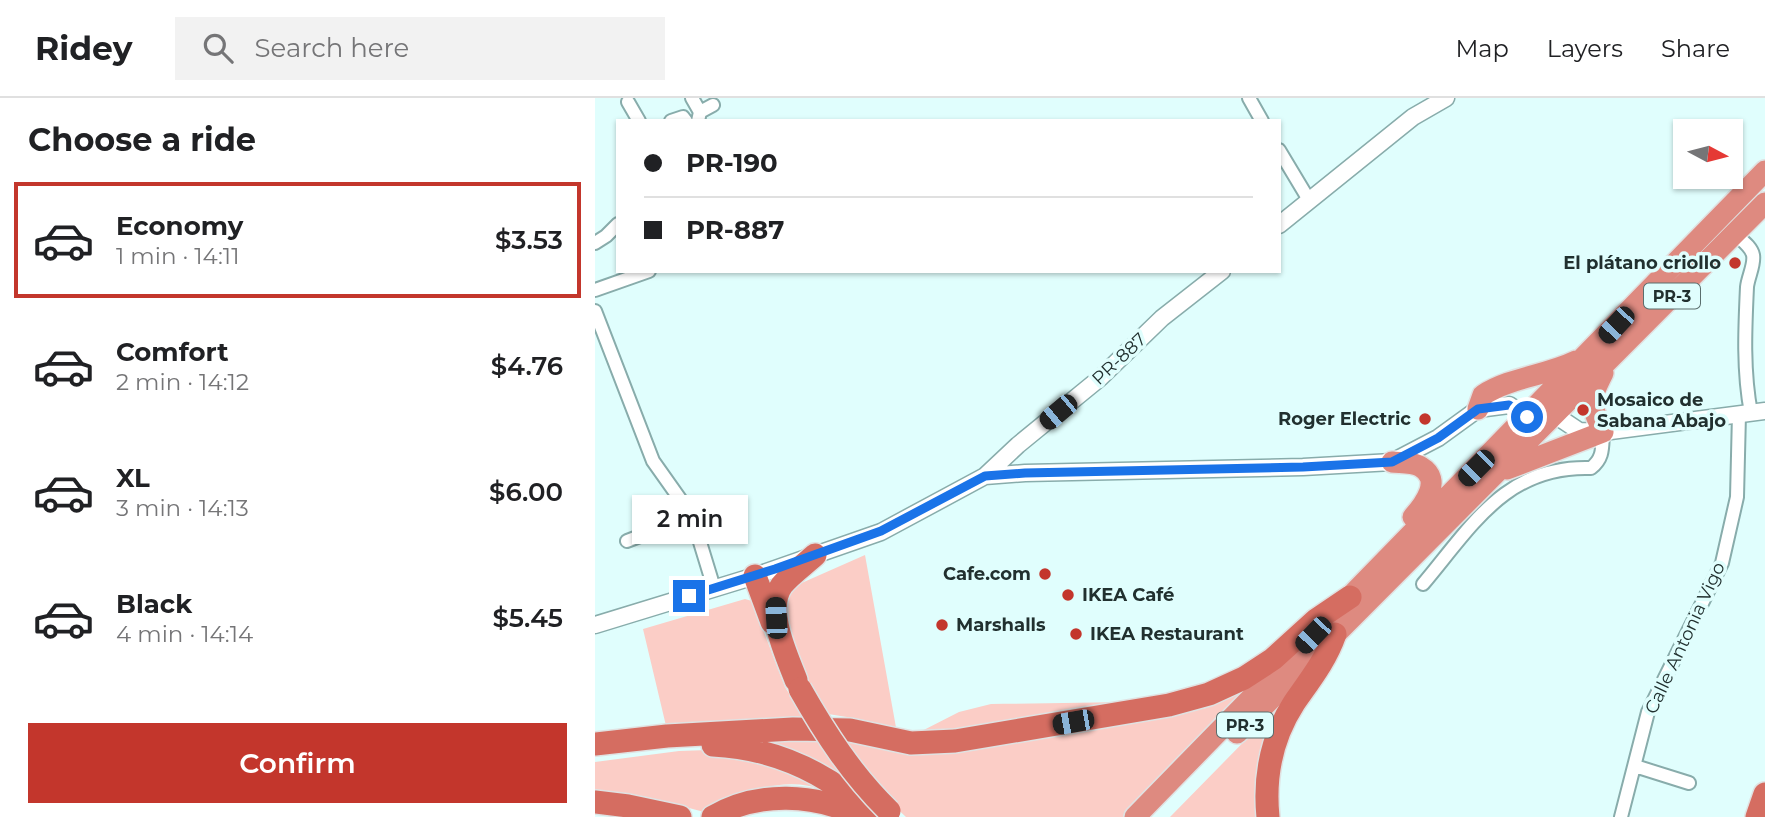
<!DOCTYPE html>
<meta charset="utf-8">
<style>
:root{--surface:#fff;--page:#f2f2f2;--text:#202124;--muted:#757577;--line:#e0e0e0;--accent:#c3362c}
body{margin:0;font-family:Montserrat,sans-serif;background:var(--page);color:var(--text);height:100vh;display:flex;flex-direction:column;font-size:26px;white-space:nowrap}
*{box-sizing:border-box;margin:0}
p{font-size:23px;color:var(--muted)}
.icon{flex:none;width:38px;height:38px;fill:none;stroke:currentColor;stroke-width:2;stroke-linecap:round;stroke-linejoin:round}
.map{position:relative;flex:1;overflow:hidden}
.side{display:flex;flex-direction:column;background:var(--surface);width:595px}
.side>*{flex:none}
.top-card{position:absolute;left:21px;top:21px;width:665px;height:154px;border-radius:0px;box-shadow:0 2px 5px #0004;display:grid;align-content:center;height:154px;padding:0 28px;background:var(--surface)}
.needle{width:46px;rotate:97deg}
.fabs{position:absolute;left:1078px;top:21px;display:grid;gap:14px}
.fabs a{display:grid;place-items:center;width:70px;height:70px;border-radius:0px;background:var(--surface);box-shadow:0 2px 5px #0004;font-size:35px}
.end{position:absolute;width:32px;height:32px;margin:-16px;border:9px solid #1a73e8;background:#fff;box-shadow:0 0 0 4px #fff}
.from{border-radius:50%}
.bubble{position:absolute;height:49px;border-radius:0px;background:var(--surface);box-shadow:0 2px 5px #0004;font-size:23px;font-weight:600;line-height:49px;text-align:center}
.car{position:absolute;width:21px;height:42px;margin:-21px -10px;border-radius:9px;box-shadow:0 0 5px 2px #0007;background:linear-gradient(#222 24%,#8ab4d8 0 40%,#222 0 76%,#8ab4d8 0 86%,#222 0)}
.top-card b{display:flex;align-items:center;gap:24px;height:66px;font-size:26px}
.top-card b+b{border-top:2px solid var(--line)}
.top-card i{width:18px;height:18px;background:var(--text)}
ul{padding:0;list-style:none}
li{display:flex;align-items:center;gap:21px;height:116px;margin:0 14px 10px;padding:0 14px;border:4px solid transparent;border-radius:0px}
li div{flex:1}
li b{display:block;font-size:26px}
li em{font-style:normal;font-weight:600}
li.current{border-color:var(--accent)}
li>.icon{width:63px;height:63px;stroke-width:1.5}
h2{padding:0 28px;font-size:32px;line-height:84px}
.primary-button{display:flex;gap:14px;margin-top:auto;padding:14px 28px}
.primary-button a{flex:1;height:80px;border-radius:0px;background:var(--accent);color:#fff;font-size:28px;font-weight:600;line-height:80px;text-align:center}
header{display:flex;align-items:center;gap:42px;box-sizing:border-box;height:98px;padding:0 35px;background:var(--surface);border-bottom:2px solid var(--line)}
header strong{font-size:33px}
nav{display:flex;gap:38px;margin-inline-start:auto;font-size:24px}
.search{width:490px;height:63px;background:var(--page);display:flex;align-items:center;gap:18px;box-sizing:border-box;padding:0 24px;border-radius:0px;color:var(--muted);font-size:26px}
main{display:flex;flex:1;min-height:0}
.map>svg:first-child{display:block}
</style>
<header>
<strong>Ridey</strong>
<div class="search"><svg class="icon" aria-label="search" viewBox="0 0 24 24"><circle cx="10" cy="10" r="6"/><path d="M15 15l6 6"/></svg>Search here</div>
<nav><a>Map</a><a>Layers</a><a>Share</a></nav>
</header>
<main>
<section class="side">
<h2>Choose a ride</h2>
<ul>
<li class="current"><svg class="icon" aria-label="car" viewBox="0 0 24 24"><path d="M5 17H2v-5l4-1 3-4h7l3 4 3 1v5h-3M9 17h6M6 11h13"/><circle cx="7" cy="17" r="2"/><circle cx="17" cy="17" r="2"/></svg><div><b>Economy</b><p>1 min · 14:11</p></div><em>$3.53</em></li>
<li><svg class="icon" aria-label="car" viewBox="0 0 24 24"><path d="M5 17H2v-5l4-1 3-4h7l3 4 3 1v5h-3M9 17h6M6 11h13"/><circle cx="7" cy="17" r="2"/><circle cx="17" cy="17" r="2"/></svg><div><b>Comfort</b><p>2 min · 14:12</p></div><em>$4.76</em></li>
<li><svg class="icon" aria-label="car" viewBox="0 0 24 24"><path d="M5 17H2v-5l4-1 3-4h7l3 4 3 1v5h-3M9 17h6M6 11h13"/><circle cx="7" cy="17" r="2"/><circle cx="17" cy="17" r="2"/></svg><div><b>XL</b><p>3 min · 14:13</p></div><em>$6.00</em></li>
<li><svg class="icon" aria-label="car" viewBox="0 0 24 24"><path d="M5 17H2v-5l4-1 3-4h7l3 4 3 1v5h-3M9 17h6M6 11h13"/><circle cx="7" cy="17" r="2"/><circle cx="17" cy="17" r="2"/></svg><div><b>Black</b><p>4 min · 14:14</p></div><em>$5.45</em></li>
</ul>
<div class="primary-button"><a>Confirm</a></div>
</section>
<div class="map">
<svg width="1170" height="719" viewBox="0 0 1170 719">
<rect width="100%" height="100%" fill="#e0fefd"/>
<path fill="#fbcdc6" d="M 270,457 L 302,635 L 258,620 L 233,616 L 213,585 L 190,530 L 193,491 Z
M 150,501 L 157,503 L 190,589 L 210,621 L 72,632 L 48,531 Z
M 651,587 L 654,592 L 528,719 L 311,719 L 295,704 L 247,639 L 557,620 L 611,610 Z
M 604,596 L 317,638 L 364,614 L 396,606 L 532,604 Z
M 680,612 L 683,612 L 668,719 L 575,719 Z
M 222,639 L 254,684 L 138,644 Z
M 113,652 L 166,660 L 229,692 C 187,676 146,696 109,714 L 68,703 L 0,693 L 0,664 L 84,653 Z"/>
<g fill="none" stroke-linecap="round" stroke-linejoin="round">
<defs>
<path id="minor" d="M 97,0 L 105,14 L 103,23
M 654,0 L 667,23
M 33,4 L 44,23
M 105,14 L 118,7
M 76,23 L 88,19 L 91,23
M 684,52 L 714,102
M 1140,136 C 1146,142 1156,148 1158,157 C 1160,166 1153,179 1152,189 C 1150,231 1148,273 1156,315
M 0,145 L 11,138 L 23,126
M 0,192 L 54,173
M 0,213 L 58,363 L 97,418 L 119,490
M 32,443 L 97,418
M 828,486 C 877,428 911,367 996,370 C 1009,360 1007,349 1008,334
M 1040,668 L 1094,685
M 1026,719 L 1053,614 L 1127,465 L 1142,399 L 1144,316"/>
<path id="tertiary" d="M 684,127 L 818,19 L 851,0
M 960,317 L 984,333 L 1008,334 L 1170,313
M 390,378 L 430,375 L 708,369 L 797,364 L 843,340 L 883,311 L 914,307 L 932,319
M 0,527 L 160,478 L 286,434 L 390,378 L 423,347 L 505,280 L 567,220 L 627,173"/>
<path id="trunk" d="M 883,311 L 888,297 C 916,279 950,278 981,263
M 797,364 C 806,365 819,364 826,369 C 848,382 829,407 818,419
M 912,371 L 1008,334 C 995,302 992,307 1008,275
M 744,510 L 1170,73
M 642,635 L 1170,105
M 540,719 L 705,550"/>
<path id="motorway" d="M 160,478 L 177,524
M 201,582 C 192,558 169,511 187,487 C 196,476 209,467 220,457
M 0,646 L 72,638 L 198,631 L 255,632 L 316,645 L 360,643 L 574,607 L 614,596 L 649,580 L 678,561 L 721,522 L 755,499
M 118,647 C 180,650 235,676 280,719
M 0,704 L 33,708 L 85,719
M 118,719 C 162,693 221,695 266,719
M 673,719 C 669,679 677,639 699,605 C 715,582 731,562 740,536
M 1162,719 L 1170,696"/>
</defs>
<use href="#minor" stroke="#88acab" stroke-width="16"/>
<use href="#tertiary" stroke="#88acab" stroke-width="19"/>
<use href="#trunk" stroke="#e0e2e2" stroke-width="24"/>
<use href="#motorway" stroke="#e0e2e2" stroke-width="26"/>
<use href="#minor" stroke="#fff" stroke-width="12"/>
<use href="#tertiary" stroke="#fff" stroke-width="16"/>
<use href="#trunk" stroke="#de8a80" stroke-width="21"/>
<use href="#motorway" stroke="#d56d61" stroke-width="23"/>
<defs>
<path id="motorway-bridge" d="M 205,591 C 230,635 257,677 294,713"/>
</defs>
<use href="#motorway-bridge" stroke="#e0e2e2" stroke-width="26" stroke-linecap="butt"/>
<use href="#motorway-bridge" stroke="#d56d61" stroke-width="23"/>
</g>
<g fill="none" stroke-linecap="round" stroke-linejoin="round">
<path stroke="#1a73e8" stroke-width="9" d="M 94,498 L 180,471 L 286,433 L 390,378 L 430,375 L 708,369 L 797,364 L 843,340 L 883,311 L 914,307 L 932,319"/>
</g>
<g fill="#c3362c" stroke="#e0fefd" stroke-width="2.5">
<circle cx="1140" cy="165" r="7"/>
<circle cx="988" cy="312" r="7"/>
<circle cx="830" cy="321" r="7"/>
<circle cx="450" cy="476" r="7"/>
<circle cx="473" cy="497" r="7"/>
<circle cx="347" cy="527" r="7"/>
<circle cx="481" cy="536" r="7"/>
</g>
<g text-anchor="middle" stroke-width="7" stroke-linejoin="round" paint-order="stroke">
<g fill="#e0fefd" stroke="#5a6e6d" stroke-width="2">
<rect x="1049" y="185.5" width="56" height="25" rx="5"/>
<rect x="622" y="614.5" width="56" height="25" rx="5"/>
</g>
<g font-size="16" font-weight="bold" fill="#21302f">
<text x="1077" y="204">PR-3</text>
<text x="650" y="633">PR-3</text>
</g>
<g font-size="18" font-weight="bold" fill="#21302f" stroke="#e0fefd" text-anchor="start">
<text x="1126" y="171" text-anchor="end">El plátano criollo</text>
<text x="1002" y="308">Mosaico de<tspan x="1002" dy="21">Sabana Abajo</tspan></text>
<text x="816" y="327" text-anchor="end">Roger Electric</text>
<text x="436" y="482" text-anchor="end">Cafe.com</text>
<text x="487" y="503">IKEA Café</text>
<text x="361" y="533">Marshalls</text>
<text x="495" y="542">IKEA Restaurant</text>
</g>
<g font-size="18" fill="#21302f" stroke="#e0fefd">
<text transform="translate(524 261) rotate(-43)" y="6">PR-887</text>
<text transform="translate(1090 540) rotate(-65)" y="6">Calle Antonia Vigo</text>
</g>
</g>
</svg>
<div class="fabs">
<a><svg class="needle" viewBox="-14 -14 28 28"><path d="M0-13l5 13h-10z" fill="#e53935"/><path d="M0 13l5-13h-10z" fill="#757577"/></svg></a>
</div>
<i class="end from" style="left:932px;top:319px"></i>
<i class="end" style="left:94px;top:498px"></i>
<div class="bubble" style="left:37px;top:397px;width:116px">2 min</div>
<i class="car" style="left:1021px;top:227px;rotate:223deg"></i>
<i class="car" style="left:463px;top:314px;rotate:230deg"></i>
<i class="car" style="left:881px;top:370px;rotate:225deg"></i>
<i class="car" style="left:181px;top:520px;rotate:357deg"></i>
<i class="car" style="left:718px;top:537px;rotate:224deg"></i>
<i class="car" style="left:478px;top:624px;rotate:260deg"></i>
<div class="top-card">
<b><i class="from"></i>PR-190</b>
<b><i></i>PR-887</b>
</div>
</div>
</main>
